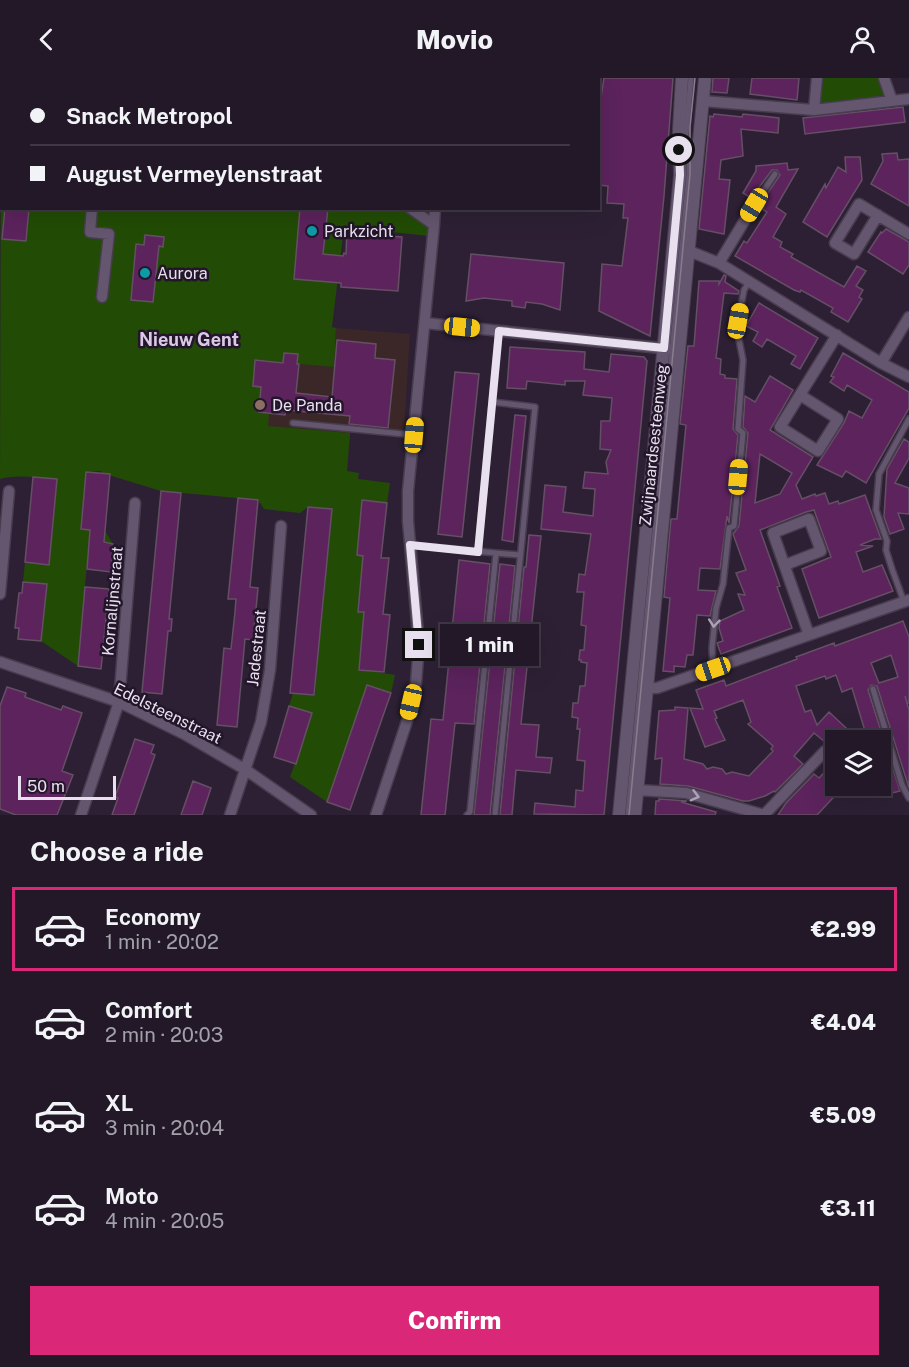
<!DOCTYPE html>
<meta charset="utf-8">
<style>
:root{--surface:#221828;--page:#2e2534;--text:#f1f3f6;--muted:#a2a0a8;--line:#3f3745;--accent:#db2777}
body{margin:0;font-family:"Public Sans",sans-serif;background:var(--page);color:var(--text);height:100vh;display:flex;flex-direction:column;font-size:22px;white-space:nowrap}
*{box-sizing:border-box;margin:0}
p{font-size:20px;color:var(--muted)}
.icon{flex:none;width:33px;height:33px;fill:none;stroke:currentColor;stroke-width:2;stroke-linecap:round;stroke-linejoin:round}
.map{position:relative;height:737px;overflow:hidden}
.drawer{display:flex;flex-direction:column;background:var(--surface);flex:1}
.drawer>*{flex:none}
.guide{position:absolute;left:0px;top:0px;width:600px;height:132px;box-shadow:0 6px 24px #0002,0 0 0 2px var(--line);display:grid;align-content:center;height:132px;padding:0 30px;background:var(--surface)}
.tools{position:absolute;left:825px;top:652px;display:grid;gap:12px}
.tools a{display:grid;place-items:center;width:66px;height:66px;border-radius:0px;background:var(--surface);box-shadow:0 6px 24px #0002,0 0 0 2px var(--line);font-size:30px}
.scale{position:absolute;left:18px;bottom:15px;width:98px;box-sizing:border-box;padding-left:6px;border:3px solid #e9e0ef;border-top:0;font-size:16px;line-height:21px;white-space:nowrap;color:#e9e0ef;-webkit-text-stroke:4px #23162b;paint-order:stroke}
.end{position:absolute;width:27px;height:27px;margin:-14px;border:8px solid #e9e0ef;background:#111;box-shadow:0 0 0 3px #111}
.from{border-radius:50%}
.bubble{position:absolute;height:42px;border-radius:0px;background:var(--surface);box-shadow:0 6px 24px #0002,0 0 0 2px var(--line);font-size:20px;font-weight:800;line-height:42px;text-align:center}
.car{position:absolute;width:18px;height:36px;margin:-18px -9px;border-radius:8px;box-shadow:0 0 4px 2px #0007;background:linear-gradient(#f5c518 24%,#345 0 40%,#f5c518 0 76%,#345 0 86%,#f5c518 0)}
.guide b{display:flex;align-items:center;gap:21px;height:57px;font-size:22px}
.guide b+b{border-top:2px solid var(--line)}
.guide i{width:15px;height:15px;background:var(--text)}
ul{padding:0;list-style:none}
li{display:flex;align-items:center;gap:18px;height:84px;margin:0 12px 9px;padding:0 18px;border:3px solid transparent;border-radius:0px}
li div{flex:1}
li b{display:block;font-size:22px}
li em{font-style:normal;font-weight:800}
li.current{border-color:var(--accent)}
li>.icon{width:54px;height:54px;stroke-width:1.5}
h2{padding:0 30px;font-size:27px;line-height:72px}
.button{display:flex;gap:12px;margin-top:auto;padding:12px 30px}
.button a{flex:1;height:69px;border-radius:0px;background:var(--accent);color:#fff;font-size:24px;font-weight:800;line-height:69px;text-align:center}
header{display:flex;justify-content:space-between;align-items:center;height:78px;padding:0 30px;background:var(--surface);font-size:27px;font-weight:800}
.map>svg:first-child{display:block}
</style>
<header><svg class="icon" aria-label="back" viewBox="0 0 24 24"><path d="M15 5l-7 7 7 7"/></svg>Movio<svg class="icon" aria-label="person" viewBox="0 0 24 24"><circle cx="12" cy="8" r="4"/><path d="M4 21q1-7 8-7t8 7"/></svg></header>
<div class="map">
<svg width="909" height="737" viewBox="0 0 909 737">
<rect width="100%" height="100%" fill="#2d2035"/>
<path fill="#3b2727" d="M 336,250 L 410,256 L 404,354 L 351,348 L 346,400 L 117,310 L 181,273 L 334,289 Z"/>
<path fill="#224c05" d="M 823,0 L 878,0 L 884,18 L 820,25 Z
M 1,13 L 2,130 L 406,130 L 430,150 L 429,158 L 344,149 L 332,249 L 336,250 L 334,289 L 255,282 L 253,308 L 261,309 L 259,334 L 269,335 L 268,348 L 350,355 L 347,393 L 359,395 L 358,401 L 390,405 L 387,425 L 363,422 L 357,477 L 363,478 L 358,533 L 364,534 L 359,591 L 395,597 L 391,615 L 367,607 L 327,724 L 290,699 L 312,636 L 289,628 L 293,615 L 315,617 L 319,565 L 295,562 L 300,549 L 321,550 L 326,498 L 302,495 L 306,482 L 327,484 L 332,431 L 308,429 L 300,435 L 264,431 L 258,422 L 161,413 L 102,395 L 101,393 L 86,394 L 81,450 L 105,453 L 113,466 L 89,463 L 84,519 L 108,522 L 107,534 L 83,532 L 78,588 L 41,563 L 47,506 L 23,504 L 25,484 L 49,487 L 56,401 C 38,400 18,396 0,401 Z"/>
<path fill="#5c235d" stroke="#654f64" stroke-width="1.5" fill-rule="evenodd" d="M 604,0 L 673,0 L 664,118 L 650,258 L 599,233 L 602,186 L 622,188 L 628,140 L 623,140 L 624,126 L 607,125 L 608,108 L 598,107 L 598,40 Z
M 713,0 L 729,0 L 727,15 L 712,14 Z
M 752,0 L 799,0 L 797,22 L 750,16 Z
M 903,29 L 905,44 L 805,56 L 803,40 Z
M 714,36 L 742,39 L 743,36 L 779,40 L 778,55 L 741,51 L 743,78 L 721,82 L 719,101 L 730,102 L 724,156 L 699,151 L 710,38 L 713,39 Z
M 897,75 L 898,82 L 909,81 L 909,128 L 871,106 L 883,83 L 882,76 Z
M 845,79 L 860,79 L 862,102 L 827,159 L 803,144 L 825,106 L 826,110 L 838,89 L 846,94 Z
M 787,85 L 788,92 L 798,91 L 776,129 L 786,136 L 773,159 L 782,164 L 780,169 L 793,176 L 791,179 L 844,209 L 857,188 L 866,193 L 856,208 L 863,212 L 859,219 L 862,221 L 848,244 L 831,234 L 833,230 L 801,212 L 800,214 L 794,212 L 735,178 L 744,163 L 747,165 L 767,134 L 762,131 L 764,128 L 761,125 L 780,97 L 777,92 L 772,92 L 751,120 L 743,115 L 756,93 L 756,88 Z
M 5,130 L 29,130 L 26,163 L 2,161 Z
M 300,130 L 328,130 L 323,176 L 343,178 L 344,175 L 346,176 L 347,151 L 375,153 L 375,157 L 402,159 L 398,213 L 341,209 L 341,205 L 294,201 Z
M 886,151 L 909,164 L 909,187 L 903,196 L 868,174 L 881,154 L 882,155 Z
M 145,157 L 164,159 L 163,169 L 159,168 L 153,224 L 131,222 L 136,166 L 144,167 Z
M 471,176 L 564,185 L 560,232 L 542,226 L 526,224 L 525,230 L 512,228 L 512,223 L 484,220 L 466,223 Z
M 724,197 L 726,198 L 725,204 L 739,213 L 738,216 L 724,215 L 716,280 L 721,281 L 720,296 L 725,297 L 725,300 L 737,301 L 733,351 L 738,357 L 729,445 L 727,438 L 720,491 L 700,490 L 698,512 L 716,513 L 710,538 L 697,537 L 693,577 L 687,577 L 685,589 L 674,588 L 674,594 L 663,593 L 670,520 L 664,519 L 671,441 L 677,441 L 680,409 L 686,347 L 680,346 L 688,268 L 694,268 L 699,203 L 719,203 L 719,206 Z
M 759,225 L 818,260 L 800,291 L 791,286 L 796,278 L 767,261 L 762,269 L 753,263 L 758,254 L 746,248 Z
M 337,262 L 376,266 L 375,280 L 395,282 L 388,350 L 349,346 L 350,338 L 286,332 L 285,337 L 259,334 L 261,309 L 253,308 L 255,282 L 283,285 L 284,275 L 298,276 L 297,286 L 299,286 L 296,315 L 332,319 Z
M 510,269 L 585,274 L 584,291 L 609,294 L 611,276 L 644,279 L 647,283 L 604,737 L 534,736 L 535,725 L 575,729 L 576,712 L 583,713 L 585,683 L 577,682 L 580,651 L 577,651 L 578,640 L 572,639 L 573,625 L 578,625 L 580,608 L 585,608 L 587,585 L 581,584 L 581,582 L 579,582 L 580,572 L 584,572 L 586,548 L 581,547 L 584,514 L 577,514 L 579,496 L 585,497 L 591,456 L 541,451 L 545,407 L 566,409 L 563,434 L 593,438 L 595,411 L 583,410 L 585,394 L 608,396 L 606,384 L 611,372 L 600,371 L 601,343 L 610,343 L 612,320 L 583,317 L 585,303 L 565,303 L 565,307 L 527,303 L 526,311 L 507,310 Z
M 843,275 L 909,314 L 909,330 L 866,405 L 846,393 L 842,399 L 817,387 L 844,345 L 849,333 L 862,340 L 872,322 L 847,307 L 844,313 L 830,304 L 834,299 L 831,298 Z
M 455,294 L 479,296 L 462,459 L 438,456 Z
M 770,298 L 793,312 L 770,352 L 813,379 L 796,407 L 802,421 L 815,416 L 816,418 L 825,415 L 829,426 L 838,423 L 839,426 L 865,417 L 881,461 L 875,461 L 860,467 L 873,468 L 856,474 L 863,494 L 882,487 L 893,513 L 819,540 L 802,491 L 831,479 L 814,432 L 806,434 L 760,452 L 780,508 L 777,509 L 792,550 L 721,576 L 717,565 L 723,563 L 719,550 L 720,543 L 744,532 L 738,516 L 745,517 L 736,495 L 746,492 L 733,456 L 739,448 L 748,355 L 743,349 L 745,318 L 755,324 ZM 760,376 L 792,395 L 780,416 L 755,425 Z
M 515,337 L 526,338 L 513,464 L 502,462 Z
M 904,361 L 909,364 L 909,380 L 895,405 L 909,410 L 909,436 L 898,435 L 904,451 L 890,456 L 884,439 L 887,391 Z
M 86,394 L 110,396 L 104,464 L 113,466 L 111,494 L 87,491 L 90,452 L 81,451 Z
M 33,399 L 57,401 L 49,487 L 25,484 Z
M 161,413 L 181,415 L 169,541 L 172,541 L 171,553 L 168,553 L 162,616 L 142,614 Z
M 238,420 L 258,422 L 250,509 L 258,510 L 253,562 L 245,561 L 237,649 L 217,647 L 224,570 L 231,571 L 235,534 L 236,521 L 228,521 Z
M 362,422 L 387,425 L 381,480 L 389,480 L 383,536 L 390,537 L 384,594 L 359,592 L 364,534 L 358,534 L 363,478 L 357,477 Z
M 308,429 L 332,431 L 314,617 L 290,615 Z
M 529,457 L 541,458 L 521,646 L 539,647 L 536,679 L 552,680 L 550,695 L 516,692 L 512,737 L 500,737 L 524,489 L 526,489 Z
M 459,482 L 490,486 L 474,646 L 455,645 L 445,737 L 421,737 L 431,641 L 443,642 Z
M 500,486 L 515,488 L 490,737 L 474,737 Z
M 23,504 L 47,506 L 41,563 L 18,561 L 19,550 L 15,550 L 19,515 L 22,515 Z
M 85,509 L 109,511 L 101,591 L 78,588 Z
M 903,543 L 909,559 L 909,625 L 907,625 L 905,618 L 909,632 L 909,710 L 877,608 L 871,607 L 868,612 L 900,713 L 884,717 L 880,705 L 880,663 L 868,663 L 852,610 L 842,614 L 836,597 L 826,601 L 825,598 L 796,608 L 805,634 L 811,632 L 817,647 L 829,634 L 860,663 L 836,663 L 836,673 L 814,655 L 794,678 L 803,686 L 775,714 L 774,713 L 765,718 L 749,723 L 743,723 L 688,708 L 660,706 L 662,680 L 655,681 L 659,633 L 675,632 L 675,629 L 688,630 L 684,681 L 703,686 L 707,691 L 713,689 L 722,691 L 726,696 L 732,694 L 749,698 L 773,673 L 771,671 L 773,668 L 748,646 L 751,644 L 743,622 L 714,633 L 717,640 L 715,641 L 725,662 L 705,669 L 690,630 L 703,631 L 696,612 L 724,602 L 726,608 L 797,581 L 796,579 L 834,565 L 835,568 ZM 891,577 L 898,599 L 879,605 L 871,585 Z
M 367,607 L 391,615 L 350,732 L 327,724 Z
M 7,609 L 26,615 L 25,619 L 61,632 L 63,628 L 82,635 L 62,693 L 73,697 L 57,737 L 16,737 L 0,731 L 0,628 Z
M 289,628 L 312,635 L 296,686 L 274,679 Z
M 135,661 L 154,667 L 151,675 L 155,677 L 134,737 L 112,737 L 118,720 L 115,719 Z
M 836,682 L 836,708 L 844,708 L 817,737 L 778,737 L 786,725 L 814,696 L 819,700 Z
M 193,703 L 211,710 L 202,737 L 181,737 Z
M 659,721 L 687,723 L 681,724 L 716,734 L 715,737 L 655,737 L 656,723 L 659,723 Z"/>
<g fill="none" stroke-linecap="round" stroke-linejoin="round">
<defs>
<path id="service" d="M 685,69 L 691,0
M 754,127 L 775,96
M 492,324 L 535,329 L 495,737
M 293,345 L 414,357
M 410,467 L 496,475 L 470,734 L 467,737
M 478,474 L 499,253
M 496,475 L 520,477
M 904,524 L 892,491 L 886,472 L 887,463 L 876,432 L 879,396 L 909,341
M 713,591 L 712,570 L 716,530 L 723,506 L 729,450 L 734,448 L 743,355 L 738,351 L 743,282 L 738,257 L 738,243 L 744,212 L 749,204
M 873,611 L 902,707 L 909,720
M 628,737 L 689,96 L 689,65 L 687,61"/>
<path id="minor" d="M 884,0 L 892,23
M 103,2 L 104,0
M 414,2 L 414,0
M 703,23 L 814,32 L 909,21
M 814,32 L 817,0
M 92,130 L 90,154 L 109,156 L 102,219
M 410,130 L 434,147 L 435,130
M 878,137 L 854,176 L 835,165 L 859,126 L 909,156
M 689,173 L 719,185 L 881,285 L 909,299
M 719,185 L 754,127
M 425,245 L 679,272
M 881,285 L 909,239
M 800,317 L 838,341 L 818,373 L 780,349 L 837,257
M 785,487 L 821,473 L 809,441 L 773,455 L 809,557
M 0,516 L 9,413
M 0,584 L 119,624 L 184,656 L 246,692 L 311,737
M 647,610 L 657,610 L 909,522
M 637,712 L 686,715 L 764,737
M 81,737 L 119,624 L 135,425
M 230,737 L 261,644 L 270,592 L 281,448
M 376,737 L 407,643 L 416,605 L 419,567 L 408,443 L 408,413 L 434,147
M 764,737 L 825,673"/>
<path id="tertiary" d="M 619,737 L 680,97 L 679,51 L 682,0
M 635,737 L 705,0"/>
</defs>
<use href="#service" stroke="#483d4f" stroke-width="8"/>
<use href="#minor" stroke="#483d4f" stroke-width="13"/>
<use href="#tertiary" stroke="#483d4f" stroke-width="14"/>
<use href="#service" stroke="#64566e" stroke-width="5"/>
<use href="#minor" stroke="#64566e" stroke-width="10"/>
<use href="#tertiary" stroke="#64566e" stroke-width="12"/>
<path stroke="#887d8f" stroke-width="1.5" d="M 629,737 L 690,96 L 690,49 L 695,0"/>
</g>
<defs><path id="oneway-chevron" d="M-2-3.5L2.5 0L-2 3.5" fill="none" stroke-width="1.6" stroke-linecap="round" stroke-linejoin="round" transform="scale(1.5)"/></defs>
<g stroke="#ada2b5">
<use href="#oneway-chevron" transform="translate(714 545) rotate(96)"/>
<use href="#oneway-chevron" transform="translate(695 718) rotate(15)"/>
</g>
<g fill="none" stroke-linecap="round" stroke-linejoin="round">
<path stroke="#e9e0ef" stroke-width="8" d="M 419,567 L 410,467 L 478,474 L 499,253 L 664,270 L 680,97 L 679,72"/>
</g>
<g fill="#0f9aa8" stroke="#23162b" stroke-width="2">
<circle cx="312" cy="153" r="6"/>
<circle cx="145" cy="195" r="6"/>
</g>
<circle fill="#8d6e63" stroke="#23162b" stroke-width="2" cx="260" cy="327" r="6"/>
<g text-anchor="middle" stroke-width="5" stroke-linejoin="round" paint-order="stroke">
<g font-size="16" fill="#e9e0ef" stroke="#23162b" text-anchor="start">
<text x="324" y="159">Parkzicht</text>
<text x="157" y="201">Aurora</text>
<text x="272" y="333">De Panda</text>
</g>
<g font-size="16" fill="#e9e0ef" stroke="#23162b">
<text transform="translate(653 367) rotate(-84)" y="6">Zwijnaardsesteenweg</text>
<text transform="translate(112 523) rotate(-85)" y="6">Kornalijnstraat</text>
<text transform="translate(256 570) rotate(-84)" y="6">Jadestraat</text>
<text transform="translate(168 635) rotate(26)" y="6">Edelsteenstraat</text>
</g>
<g font-size="18" font-weight="bold" fill="#dac9e6" stroke="#23162b">
<text x="189" y="268">Nieuw Gent</text>
</g>
</g>
</svg>
<div class="tools">
<a><svg class="icon" aria-label="layers" viewBox="0 0 24 24"><path d="M12 4l9 5-9 5-9-5zM3 14l9 5 9-5"/></svg></a>
</div>
<div class="scale">50 m</div>
<i class="end from" style="left:679px;top:72px"></i>
<i class="end" style="left:419px;top:567px"></i>
<div class="bubble" style="left:440px;top:546px;width:99px">1 min</div>
<i class="car" style="left:754px;top:127px;rotate:211deg"></i>
<i class="car" style="left:738px;top:243px;rotate:10deg"></i>
<i class="car" style="left:462px;top:249px;rotate:96deg"></i>
<i class="car" style="left:414px;top:357px;rotate:5deg"></i>
<i class="car" style="left:738px;top:399px;rotate:5deg"></i>
<i class="car" style="left:713px;top:591px;rotate:251deg"></i>
<i class="car" style="left:411px;top:624px;rotate:193deg"></i>
<div class="guide">
<b><i class="from"></i>Snack Metropol</b>
<b><i></i>August Vermeylenstraat</b>
</div>
</div>
<section class="drawer">
<h2>Choose a ride</h2>
<ul>
<li class="current"><svg class="icon" aria-label="car" viewBox="0 0 24 24"><path d="M5 17H2v-5l4-1 3-4h7l3 4 3 1v5h-3M9 17h6M6 11h13"/><circle cx="7" cy="17" r="2"/><circle cx="17" cy="17" r="2"/></svg><div><b>Economy</b><p>1 min · 20:02</p></div><em>€2.99</em></li>
<li><svg class="icon" aria-label="car" viewBox="0 0 24 24"><path d="M5 17H2v-5l4-1 3-4h7l3 4 3 1v5h-3M9 17h6M6 11h13"/><circle cx="7" cy="17" r="2"/><circle cx="17" cy="17" r="2"/></svg><div><b>Comfort</b><p>2 min · 20:03</p></div><em>€4.04</em></li>
<li><svg class="icon" aria-label="car" viewBox="0 0 24 24"><path d="M5 17H2v-5l4-1 3-4h7l3 4 3 1v5h-3M9 17h6M6 11h13"/><circle cx="7" cy="17" r="2"/><circle cx="17" cy="17" r="2"/></svg><div><b>XL</b><p>3 min · 20:04</p></div><em>€5.09</em></li>
<li><svg class="icon" aria-label="car" viewBox="0 0 24 24"><path d="M5 17H2v-5l4-1 3-4h7l3 4 3 1v5h-3M9 17h6M6 11h13"/><circle cx="7" cy="17" r="2"/><circle cx="17" cy="17" r="2"/></svg><div><b>Moto</b><p>4 min · 20:05</p></div><em>€3.11</em></li>
</ul>
<div class="button"><a>Confirm</a></div>
</section>
